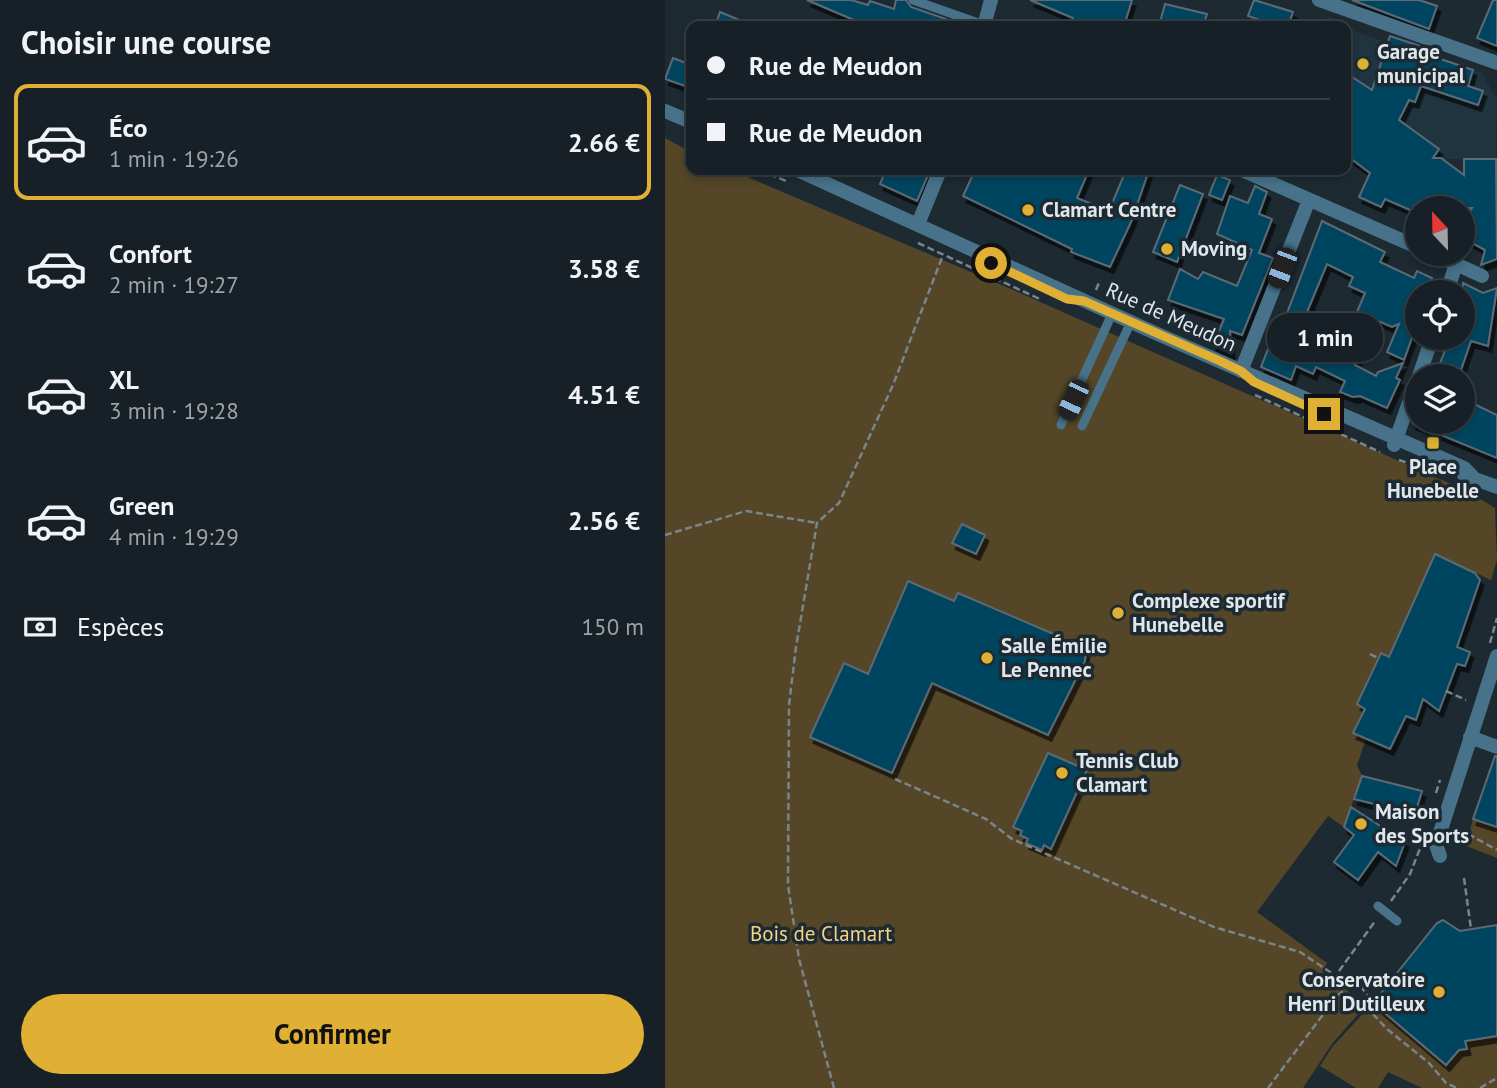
<!DOCTYPE html>
<html lang="fr">
<meta charset="utf-8">
<style>
:root{--surface:#162026;--page:#1f282e;--text:#f1f3f6;--muted:#9ea3a7;--line:#353e43;--accent:#dfb034}
body{margin:0;font-family:"PT Sans",sans-serif;background:var(--page);color:var(--text);height:100vh;display:flex;flex-direction:column;font-size:26px;white-space:nowrap}
*{box-sizing:border-box;margin:0}
p{font-size:23px;color:var(--muted)}
.icon{flex:none;width:38px;height:38px;fill:none;stroke:currentColor;stroke-width:2;stroke-linecap:round;stroke-linejoin:round}
.map{position:relative;flex:1;overflow:hidden}
.details{display:flex;flex-direction:column;background:var(--surface);width:665px}
.details>*{flex:none}
.hud{position:absolute;left:21px;top:21px;width:665px;height:154px;border-radius:14px;box-shadow:0 4px 10px #0003,0 0 0 2px var(--line);display:grid;align-content:center;height:154px;padding:0 21px;background:var(--surface)}
.needle{width:46px;rotate:338deg}
.buttons{position:absolute;left:740px;top:196px;display:grid;gap:14px}
.buttons a{display:grid;place-items:center;width:70px;height:70px;border-radius:50%;background:var(--surface);box-shadow:0 4px 10px #0003,0 0 0 2px var(--line);font-size:35px}
.end{position:absolute;width:32px;height:32px;margin:-16px;border:9px solid #dfb034;background:#111;box-shadow:0 0 0 4px #111}
.from{border-radius:50%}
.bubble{position:absolute;height:49px;border-radius:24px;background:var(--surface);box-shadow:0 4px 10px #0003,0 0 0 2px var(--line);font-size:23px;font-weight:800;line-height:49px;text-align:center}
.car{position:absolute;width:21px;height:42px;margin:-21px -10px;border-radius:9px;box-shadow:0 0 5px 2px #0007;background:linear-gradient(#222 24%,#8ab4d8 0 40%,#222 0 76%,#8ab4d8 0 86%,#222 0)}
.hud b{display:flex;align-items:center;gap:24px;height:66px;font-size:26px}
.hud b+b{border-top:2px solid var(--line)}
.hud i{width:18px;height:18px;background:var(--text)}
ul{padding:0;list-style:none}
li{display:flex;align-items:center;gap:21px;height:116px;margin:0 14px 10px;padding:0 7px;border:4px solid transparent;border-radius:14px}
li div{flex:1}
li b{display:block;font-size:26px}
li em{font-style:normal;font-weight:800}
li.current{border-color:var(--accent)}
li>.icon{width:63px;height:63px;stroke-width:1.5}
h2{padding:0 21px;font-size:32px;line-height:84px}
.pay{display:flex;align-items:center;gap:18px;height:77px;padding:0 21px;font-size:26px}
.pay p{margin-inline-start:auto}
.action{display:flex;gap:14px;margin-top:auto;padding:14px 21px}
.action a{flex:1;height:80px;border-radius:42px;background:var(--accent);color:#111;font-size:28px;font-weight:800;line-height:80px;text-align:center}
main{display:flex;flex:1;min-height:0}
.map>svg:first-child{display:block}
</style>
<main>
<section class="details">
<h2>Choisir une course</h2>
<ul>
<li class="current"><svg class="icon" aria-label="car" viewBox="0 0 24 24"><path d="M5 17H2v-5l4-1 3-4h7l3 4 3 1v5h-3M9 17h6M6 11h13"/><circle cx="7" cy="17" r="2"/><circle cx="17" cy="17" r="2"/></svg><div><b>Éco</b><p>1 min · 19:26</p></div><em>2.66 €</em></li>
<li><svg class="icon" aria-label="car" viewBox="0 0 24 24"><path d="M5 17H2v-5l4-1 3-4h7l3 4 3 1v5h-3M9 17h6M6 11h13"/><circle cx="7" cy="17" r="2"/><circle cx="17" cy="17" r="2"/></svg><div><b>Confort</b><p>2 min · 19:27</p></div><em>3.58 €</em></li>
<li><svg class="icon" aria-label="car" viewBox="0 0 24 24"><path d="M5 17H2v-5l4-1 3-4h7l3 4 3 1v5h-3M9 17h6M6 11h13"/><circle cx="7" cy="17" r="2"/><circle cx="17" cy="17" r="2"/></svg><div><b>XL</b><p>3 min · 19:28</p></div><em>4.51 €</em></li>
<li><svg class="icon" aria-label="car" viewBox="0 0 24 24"><path d="M5 17H2v-5l4-1 3-4h7l3 4 3 1v5h-3M9 17h6M6 11h13"/><circle cx="7" cy="17" r="2"/><circle cx="17" cy="17" r="2"/></svg><div><b>Green</b><p>4 min · 19:29</p></div><em>2.56 €</em></li>
</ul>
<div class="pay"><svg class="icon" aria-label="cash" viewBox="0 0 24 24"><path d="M3 7h18v10H3z"/><circle cx="12" cy="12" r="2"/></svg>Espèces<p>150 m</p></div>
<div class="action"><a>Confirmer</a></div>
</section>
<div class="map">
<svg width="832" height="1088" viewBox="0 0 832 1088">
<defs>
<filter id="shadow"><feDropShadow dx="3.5" dy="6" stdDeviation="0" flood-color="#0009"/></filter>
</defs>
<rect width="100%" height="100%" fill="#1d2a32"/>
<path fill="#1f343f" d="M 663,16 L 680,22 L 693,33 L 723,42 L 725,37 L 760,49 L 745,96 L 756,85 L 797,67 L 816,72 L 832,99 L 831,159 L 777,159 L 766,200 L 681,143 L 681,26 L 660,26 Z"/>
<path fill="#544627" d="M 0,138 L 26,152 L 26,170 L 66,170 L 346,289 L 804,492 L 830,508 L 832,560 L 826,580 L 770,554 L 724,657 L 715,653 L 692,703 L 700,709 L 689,732 L 701,739 L 692,765 L 697,776 L 679,827 L 663,816 L 592,912 L 662,963 L 657,971 L 701,1005 L 667,1044 L 638,1088 L 0,1088 Z
M 808,819 L 832,827 L 832,858 L 801,846 Z
M 708,1003 L 781,1065 L 794,1050 L 801,1049 L 800,1041 L 832,1036 L 832,1088 L 757,1088 L 723,1072 L 713,1088 L 691,1088 L 655,1066 L 668,1046 Z"/>
<path fill="#06445e" stroke="#5c6b74" stroke-width="2" filter="url(#shadow)" d="M 142,0 L 186,0 L 203,5 L 205,1 L 229,9 L 231,0 L 241,0 L 246,7 L 281,19 L 278,26 L 203,26 Z
M 365,0 L 467,0 L 459,26 L 405,26 L 408,18 Z
M 589,0 L 628,12 L 623,26 L 612,26 L 583,16 Z
M 687,0 L 754,0 L 772,6 L 764,29 Z
M 828,0 L 832,0 L 832,46 L 812,38 Z
M 500,4 L 542,14 L 538,26 L 494,26 Z
M 55,12 L 89,26 L 50,26 Z
M 725,36 L 758,47 L 758,53 L 808,70 L 803,86 L 818,91 L 813,105 L 756,86 L 750,102 L 744,100 L 734,120 L 774,149 L 768,158 L 776,158 L 799,175 L 799,159 L 831,159 L 832,259 L 816,265 L 820,250 L 798,238 L 798,222 L 807,208 L 752,208 L 752,213 L 720,199 L 716,207 L 694,197 L 705,173 L 681,155 L 685,145 L 681,143 L 681,73 L 707,90 Z
M 8,58 L 26,65 L 26,88 L 0,79 Z
M 221,170 L 251,170 L 263,175 L 252,201 L 215,184 Z
M 310,170 L 424,170 L 412,198 L 444,211 L 461,170 L 484,170 L 467,220 L 445,267 L 406,252 L 407,249 L 298,196 Z
M 552,175 L 565,180 L 557,200 L 544,195 Z
M 515,185 L 538,194 L 512,262 L 488,252 Z
M 590,186 L 602,192 L 594,214 L 607,219 L 594,253 L 608,258 L 577,335 L 565,331 L 566,353 L 548,345 L 559,319 L 503,300 L 515,269 L 533,279 L 538,272 L 572,286 L 587,250 L 552,234 L 565,196 L 583,203 Z
M 657,221 L 720,252 L 715,262 L 749,278 L 752,271 L 767,278 L 761,292 L 752,288 L 752,324 L 739,360 L 722,352 L 734,324 L 727,327 L 709,319 L 690,365 L 711,376 L 713,372 L 738,363 L 731,378 L 735,380 L 722,408 L 695,396 L 688,397 L 675,392 L 680,381 L 651,367 L 648,374 L 631,366 L 626,380 L 596,367 L 605,344 L 624,352 L 627,345 L 655,356 L 654,359 L 661,341 L 677,348 L 700,293 L 684,286 L 688,277 L 662,264 L 635,329 L 619,321 Z
M 798,283 L 818,293 L 832,288 L 823,346 L 806,341 L 796,370 L 793,369 L 791,376 L 770,376 L 785,338 L 798,338 L 798,327 L 806,304 L 798,302 Z
M 805,402 L 832,415 L 832,458 L 747,423 L 798,422 Z
M 297,524 L 320,535 L 311,554 L 287,543 Z
M 770,554 L 810,573 L 815,580 L 792,647 L 805,652 L 800,666 L 792,664 L 774,711 L 758,699 L 751,720 L 741,716 L 725,749 L 688,733 L 700,709 L 692,704 L 716,653 L 724,657 Z
M 243,581 L 289,601 L 293,593 L 421,648 L 420,661 L 383,735 L 267,683 L 227,773 L 145,737 L 179,663 L 203,674 Z
M 383,753 L 422,770 L 386,849 L 379,845 L 377,850 L 361,843 L 363,839 L 355,835 L 357,831 L 348,827 Z
M 830,756 L 832,756 L 832,827 L 808,819 Z
M 697,776 L 757,791 L 750,814 L 689,799 Z
M 686,807 L 740,842 L 731,866 L 713,852 L 693,880 L 669,862 L 689,835 L 679,827 Z
M 778,920 L 795,931 L 832,925 L 832,1036 L 800,1041 L 802,1049 L 794,1050 L 781,1065 L 708,1003 L 772,923 Z"/>
<g fill="none" stroke-linecap="round" stroke-linejoin="round">
<path stroke="#7a858b" stroke-width="2.5" stroke-dasharray="7 3.5" stroke-linecap="butt" d="M 95,170 L 121,181
M 253,243 L 377,300
M 431,290 L 435,280
M 456,301 L 460,291
M 485,314 L 489,305
M 590,395 L 715,452
M 734,460 L 757,468
M 0,535 L 81,511 L 152,523
M 825,643 L 832,618
M 705,654 L 713,658
M 781,691 L 801,700
M 230,779 L 321,819 L 347,839 L 549,927 L 635,952 L 671,976
M 771,793 L 775,780
M 803,834 L 832,850
M 799,878 L 806,929
M 726,901 L 745,874 L 756,846
M 674,971 L 711,920
M 169,1088 L 134,959 L 123,885 L 124,705 L 131,647 L 152,523 L 174,503 L 228,385 L 278,255
M 603,1088 L 672,996 L 691,980 L 703,996 L 707,1013 L 722,1029 L 764,1063 L 781,1083 L 792,1088
M 815,1088 L 832,1078"/>
<path stroke="#477289" stroke-width="9" d="M 248,0 L 319,25
M 396,425 L 447,314
M 417,426 L 466,322
M 713,906 L 732,921"/>
<path stroke="#477289" stroke-width="14" d="M 654,0 L 832,63
M 319,26 L 326,0
M 0,111 L 26,122
M 132,170 L 488,332 L 799,468 L 807,476
M 577,170 L 752,247
M 253,224 L 275,170
M 767,254 L 791,264 L 782,292
M 791,264 L 817,276
M 576,371 L 644,200
M 754,376 L 767,338
M 729,445 L 752,380
M 799,475 L 832,487
M 805,737 L 832,747
M 775,856 L 771,845 L 832,656"/>
</g>
<g fill="none" stroke-linecap="round" stroke-linejoin="round">
<path stroke="#dfb034" stroke-width="9" d="M 326,263 L 402,299 L 419,301 L 555,361 L 576,371 L 589,382 L 659,414"/>
</g>
<g fill="#dfb034" stroke="#1d2a32" stroke-width="2.5">
<circle cx="698" cy="64" r="7"/>
<circle cx="363" cy="210" r="7"/>
<circle cx="502" cy="249" r="7"/>
<rect x="761" y="436" width="14" height="14" rx="3.5"/>
<circle cx="453" cy="613" r="7"/>
<circle cx="322" cy="658" r="7"/>
<circle cx="397" cy="773" r="7"/>
<circle cx="696" cy="824" r="7"/>
<circle cx="774" cy="992" r="7"/>
</g>
<g text-anchor="middle" stroke-width="7" stroke-linejoin="round" paint-order="stroke">
<g font-size="21" font-weight="bold" fill="#dfe7ec" stroke="#1d2a32" text-anchor="start">
<text x="712" y="59">Garage<tspan x="712" dy="24">municipal</tspan></text>
<text x="377" y="217">Clamart Centre</text>
<text x="516" y="256">Moving</text>
<text x="768" y="474" text-anchor="middle">Place<tspan x="768" dy="24">Hunebelle</tspan></text>
<text x="467" y="608">Complexe sportif<tspan x="467" dy="24">Hunebelle</tspan></text>
<text x="336" y="653">Salle Émilie<tspan x="336" dy="24">Le Pennec</tspan></text>
<text x="411" y="768">Tennis Club<tspan x="411" dy="24">Clamart</tspan></text>
<text x="710" y="819">Maison<tspan x="710" dy="24">des Sports</tspan></text>
<text x="760" y="987" text-anchor="end">Conservatoire<tspan x="760" dy="24">Henri Dutilleux</tspan></text>
</g>
<g font-size="21" fill="#dfe7ec" stroke="#1d2a32">
<text transform="translate(506 317) rotate(24)" y="7">Rue de Meudon</text>
</g>
<g font-size="21" fill="#f4d386" stroke="#1d2a32">
<text x="156" y="941">Bois de Clamart</text>
</g>
</g>
</svg>
<div class="buttons">
<a><svg class="needle" viewBox="-14 -14 28 28"><path d="M0-13l5 13h-10z" fill="#e53935"/><path d="M0 13l5-13h-10z" fill="#9ea3a7"/></svg></a>
<a><svg class="icon" aria-label="locate" viewBox="0 0 24 24"><circle cx="12" cy="12" r="6"/><path d="M12 2v4M12 18v4M2 12h4M18 12h4"/></svg></a>
<a><svg class="icon" aria-label="layers" viewBox="0 0 24 24"><path d="M12 4l9 5-9 5-9-5zM3 14l9 5 9-5"/></svg></a>
</div>
<i class="end from" style="left:326px;top:263px"></i>
<i class="end" style="left:659px;top:414px"></i>
<div class="bubble" style="left:602px;top:313px;width:116px">1 min</div>
<i class="car" style="left:617px;top:268px;rotate:201deg"></i>
<i class="car" style="left:408px;top:400px;rotate:205deg"></i>
<div class="hud">
<b><i class="from"></i>Rue de Meudon</b>
<b><i></i>Rue de Meudon</b>
</div>
</div>
</main>
